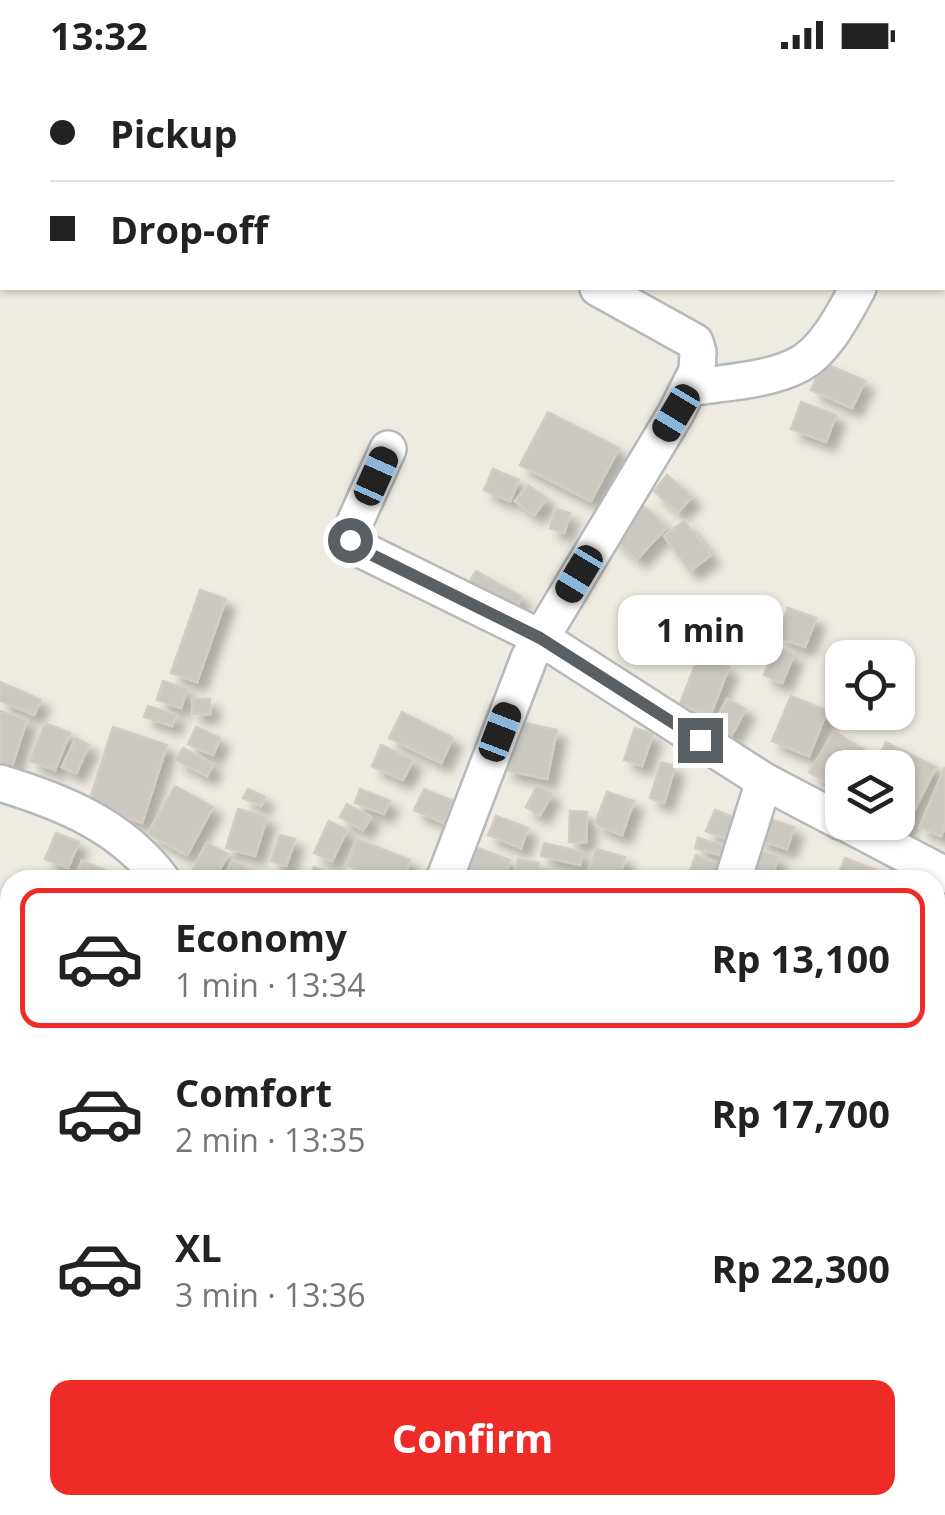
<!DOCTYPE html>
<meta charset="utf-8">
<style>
:root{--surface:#fff;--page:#f2f2f2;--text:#222;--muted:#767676;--line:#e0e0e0;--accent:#ef2b27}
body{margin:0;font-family:"Open Sans",sans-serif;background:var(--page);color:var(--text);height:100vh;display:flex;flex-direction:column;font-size:38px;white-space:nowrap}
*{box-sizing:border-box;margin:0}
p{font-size:32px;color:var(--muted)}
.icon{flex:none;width:55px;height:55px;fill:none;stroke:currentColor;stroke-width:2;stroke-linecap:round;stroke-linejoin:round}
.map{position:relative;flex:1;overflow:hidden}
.side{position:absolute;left:0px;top:800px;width:945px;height:645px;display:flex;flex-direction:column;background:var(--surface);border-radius:30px 30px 0 0;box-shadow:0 2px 8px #0004}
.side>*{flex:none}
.guide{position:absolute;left:0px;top:0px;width:945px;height:220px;box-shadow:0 2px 8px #0004;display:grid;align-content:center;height:220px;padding:0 50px;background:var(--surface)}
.tools{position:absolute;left:825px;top:570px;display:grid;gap:20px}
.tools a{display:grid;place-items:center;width:90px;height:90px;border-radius:20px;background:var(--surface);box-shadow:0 2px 8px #0004;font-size:50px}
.end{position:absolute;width:45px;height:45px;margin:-22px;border:12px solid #5a5f64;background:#fff;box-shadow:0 0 0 5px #fff}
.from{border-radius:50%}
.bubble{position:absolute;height:70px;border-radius:20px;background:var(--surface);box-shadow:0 2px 8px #0004;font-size:32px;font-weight:700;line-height:70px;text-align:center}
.car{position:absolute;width:30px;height:60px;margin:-30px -15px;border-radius:12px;box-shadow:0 0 8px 2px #0007;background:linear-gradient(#222 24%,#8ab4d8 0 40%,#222 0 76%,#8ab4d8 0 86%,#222 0)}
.guide b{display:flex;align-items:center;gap:35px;height:95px;font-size:38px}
.guide b+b{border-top:2px solid var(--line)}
.guide i{width:25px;height:25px;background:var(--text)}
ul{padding:18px 0 0;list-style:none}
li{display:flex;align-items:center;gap:30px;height:140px;margin:0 20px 15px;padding:0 30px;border:5px solid transparent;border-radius:20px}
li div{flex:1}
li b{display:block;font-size:38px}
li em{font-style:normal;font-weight:700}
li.selected{border-color:var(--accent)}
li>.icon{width:90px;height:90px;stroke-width:1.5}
.button{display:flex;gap:20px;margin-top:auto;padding:20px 50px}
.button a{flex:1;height:115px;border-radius:20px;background:var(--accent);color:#fff;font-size:40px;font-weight:700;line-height:115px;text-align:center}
.status{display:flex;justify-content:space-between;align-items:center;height:70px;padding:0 50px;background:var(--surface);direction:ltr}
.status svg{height:28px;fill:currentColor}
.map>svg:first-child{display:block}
</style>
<div class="status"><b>13:32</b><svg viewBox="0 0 49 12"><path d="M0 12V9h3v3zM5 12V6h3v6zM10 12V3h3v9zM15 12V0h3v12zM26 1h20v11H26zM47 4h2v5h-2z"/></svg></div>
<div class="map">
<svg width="945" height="1445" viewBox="0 0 945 1445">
<defs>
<filter id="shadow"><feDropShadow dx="9" dy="9" stdDeviation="5" flood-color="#0004"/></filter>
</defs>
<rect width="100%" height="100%" fill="#eeebe2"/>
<path fill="#cbc7c1" stroke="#d3ccc0" stroke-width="2.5" filter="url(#shadow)" d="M 824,293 L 865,311 L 852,338 L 811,320 Z
M 801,332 L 836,345 L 826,372 L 791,359 Z
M 548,342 L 619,378 L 591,431 L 520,395 Z
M 493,399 L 519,410 L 510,431 L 484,420 Z
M 667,405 L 692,427 L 678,442 L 654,421 Z
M 528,415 L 547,429 L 534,445 L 515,431 Z
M 640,433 L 667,457 L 637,489 L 610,465 Z
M 556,439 L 570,443 L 564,463 L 550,458 Z
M 684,451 L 711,485 L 690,501 L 664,466 Z
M 476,501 L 522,527 L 511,546 L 465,520 Z
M 200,520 L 226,529 L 197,612 L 171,603 Z
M 788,538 L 816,548 L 805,577 L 777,567 Z
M 775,576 L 794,584 L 782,613 L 764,605 Z
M 699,585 L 729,597 L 710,646 L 680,634 Z
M 163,611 L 187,619 L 181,638 L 157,630 Z
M 0,612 L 41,630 L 34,645 L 0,631 Z
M 791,626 L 827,641 L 809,686 L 772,671 Z
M 193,629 L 210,629 L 210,644 L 193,644 Z
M 727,629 L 746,639 L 731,666 L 713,656 Z
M 148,636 L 176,645 L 172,656 L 144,647 Z
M 0,641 L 27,650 L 10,702 L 0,699 Z
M 402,642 L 453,668 L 441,693 L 389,668 Z
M 515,651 L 557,660 L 547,709 L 505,700 Z
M 45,653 L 70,663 L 55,700 L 30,691 Z
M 113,657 L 167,675 L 142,753 L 88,735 Z
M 196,657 L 220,668 L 213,685 L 188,674 Z
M 635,658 L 653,664 L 642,696 L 624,690 Z
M 835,662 L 872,685 L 864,698 L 842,698 L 842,723 L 809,702 Z
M 76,668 L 89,675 L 76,703 L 62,697 Z
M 886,672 L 936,697 L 898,772 L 859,752 L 898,752 L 898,698 L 874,698 Z
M 381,675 L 413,690 L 403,710 L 372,696 Z
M 183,678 L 213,694 L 207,706 L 176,690 Z
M 661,692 L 675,696 L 664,733 L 650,728 Z
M 945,697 L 945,757 L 941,766 L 920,757 Z
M 175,716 L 213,737 L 187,785 L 148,764 Z
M 537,716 L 552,724 L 540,745 L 526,737 Z
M 248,719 L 265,727 L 261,736 L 243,728 Z
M 360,719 L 390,731 L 384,744 L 355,733 Z
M 424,719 L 453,731 L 444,753 L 414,740 Z
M 607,722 L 634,731 L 622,765 L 595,754 Z
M 347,734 L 371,747 L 363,760 L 340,747 Z
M 238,739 L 267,747 L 255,786 L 226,778 Z
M 715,740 L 748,753 L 740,774 L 706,761 Z
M 570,741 L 587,742 L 586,772 L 569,772 Z
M 496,746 L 528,758 L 521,778 L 488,765 Z
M 764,747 L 794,757 L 787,779 L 757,769 Z
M 329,751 L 347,760 L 332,791 L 314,783 Z
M 56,763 L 79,772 L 68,798 L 45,789 Z
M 280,765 L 295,769 L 286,796 L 271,791 Z
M 698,768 L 736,779 L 733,788 L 695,778 Z
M 357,769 L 410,790 L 403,810 L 386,810 L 347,795 Z
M 207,773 L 228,784 L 214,810 L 187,810 Z
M 544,773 L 582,782 L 580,795 L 541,786 Z
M 475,777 L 510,790 L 503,810 L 467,798 Z
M 596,779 L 625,787 L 619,809 L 589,801 Z
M 753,779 L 778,787 L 772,808 L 747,800 Z
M 696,785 L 727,797 L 723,810 L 705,810 L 689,804 Z
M 845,788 L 878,801 L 874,810 L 836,810 Z
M 518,789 L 539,793 L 536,810 L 514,810 Z
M 233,790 L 245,797 L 237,810 L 222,810 Z
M 82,791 L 119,806 L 117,810 L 75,810 Z
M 314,797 L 340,806 L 339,810 L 309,810 Z
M 891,799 L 915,807 L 914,810 L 888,810 Z
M 10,1018 L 10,1076 L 0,1071 L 0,1036 Z
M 935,1128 L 945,1132 L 945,1156 L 935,1179 Z
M 945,1323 L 945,1369 L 935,1365 L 935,1352 Z
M 935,1410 L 945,1412 L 945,1445 L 915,1441 L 916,1435 L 935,1435 Z
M 380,1435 L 412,1435 L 408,1445 L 376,1445 Z
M 590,1435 L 616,1435 L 637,1444 L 585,1445 Z
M 666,1435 L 674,1435 L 695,1445 L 661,1445 Z
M 710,1435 L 746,1435 L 741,1445 L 729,1445 Z"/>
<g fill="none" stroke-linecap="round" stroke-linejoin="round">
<defs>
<path id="minor" d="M 206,0 L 210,2
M 748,0 L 749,2
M 690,318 C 725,312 769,311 800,294 C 826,280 844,243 858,218
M 388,379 L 351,461 L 350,470 L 354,476 L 541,568 L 764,711 L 842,752
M 0,713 C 63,732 122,756 162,810
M 844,752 L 945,805
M 444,810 L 529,588 L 676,343 L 697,301 L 698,282 L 695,272 L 598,218
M 733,810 L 764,711
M 935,1213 L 945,1218
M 0,1272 L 10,1235
M 365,1445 L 368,1435
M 762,1445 L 766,1435"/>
<path id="major" d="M 0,1132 L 10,1137
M 503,1435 L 519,1445"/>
</defs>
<use href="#minor" stroke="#b5b9bd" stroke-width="40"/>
<use href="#major" stroke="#f6bf53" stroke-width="50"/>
<use href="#minor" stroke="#fff" stroke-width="35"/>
<use href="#major" stroke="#ffeba6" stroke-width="45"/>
</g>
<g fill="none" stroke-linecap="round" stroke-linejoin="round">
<path stroke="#5a5f64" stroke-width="12" d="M 350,470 L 354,476 L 540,568 L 700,670"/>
</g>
</svg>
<div class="tools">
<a><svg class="icon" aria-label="locate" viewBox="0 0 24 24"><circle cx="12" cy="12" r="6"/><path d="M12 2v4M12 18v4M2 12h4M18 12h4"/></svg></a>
<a><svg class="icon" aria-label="layers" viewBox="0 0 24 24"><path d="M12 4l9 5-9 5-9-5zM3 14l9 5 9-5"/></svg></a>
</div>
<i class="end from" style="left:350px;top:470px"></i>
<i class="end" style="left:700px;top:670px"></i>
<div class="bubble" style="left:618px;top:525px;width:165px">1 min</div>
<i class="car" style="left:676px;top:343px;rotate:211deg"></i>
<i class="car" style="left:376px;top:406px;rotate:24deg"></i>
<i class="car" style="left:579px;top:504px;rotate:211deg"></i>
<i class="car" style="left:500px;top:662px;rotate:21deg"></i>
<div class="guide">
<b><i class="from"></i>Pickup</b>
<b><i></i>Drop-off</b>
</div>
<section class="side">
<ul>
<li class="selected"><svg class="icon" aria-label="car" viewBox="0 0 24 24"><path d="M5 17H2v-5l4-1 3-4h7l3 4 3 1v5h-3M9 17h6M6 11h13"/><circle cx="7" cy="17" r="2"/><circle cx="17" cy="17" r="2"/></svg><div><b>Economy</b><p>1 min · 13:34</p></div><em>Rp 13,100</em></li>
<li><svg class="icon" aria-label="car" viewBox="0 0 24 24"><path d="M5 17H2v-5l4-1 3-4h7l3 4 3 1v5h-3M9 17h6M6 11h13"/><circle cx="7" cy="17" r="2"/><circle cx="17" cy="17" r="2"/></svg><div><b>Comfort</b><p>2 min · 13:35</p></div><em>Rp 17,700</em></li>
<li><svg class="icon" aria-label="car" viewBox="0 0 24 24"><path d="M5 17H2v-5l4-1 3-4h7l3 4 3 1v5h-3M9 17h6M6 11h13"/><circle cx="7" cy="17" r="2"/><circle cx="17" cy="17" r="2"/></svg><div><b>XL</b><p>3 min · 13:36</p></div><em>Rp 22,300</em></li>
</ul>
<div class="button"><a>Confirm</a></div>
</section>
</div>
